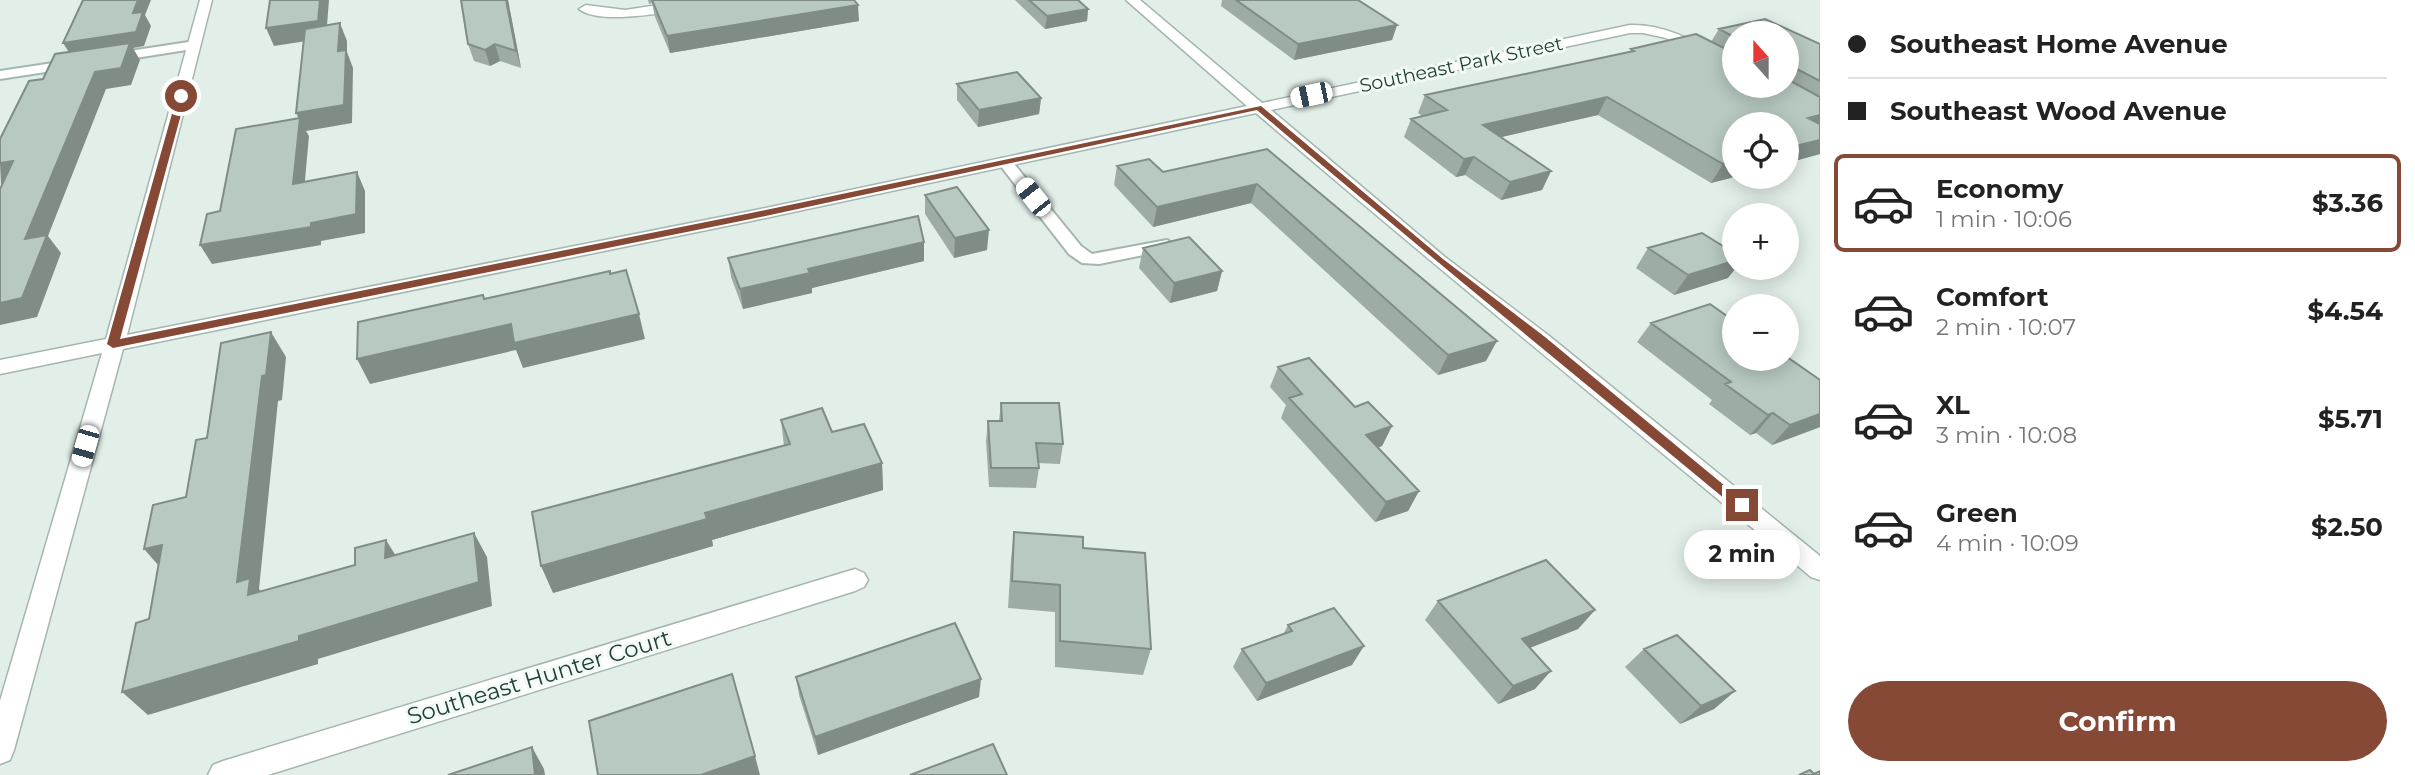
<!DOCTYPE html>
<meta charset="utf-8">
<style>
:root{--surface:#fff;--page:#f2f2f2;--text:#222;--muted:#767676;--line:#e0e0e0;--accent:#854936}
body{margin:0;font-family:Montserrat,sans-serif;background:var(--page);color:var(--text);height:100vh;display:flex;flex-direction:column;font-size:26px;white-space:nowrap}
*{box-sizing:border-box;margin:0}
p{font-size:23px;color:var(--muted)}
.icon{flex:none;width:38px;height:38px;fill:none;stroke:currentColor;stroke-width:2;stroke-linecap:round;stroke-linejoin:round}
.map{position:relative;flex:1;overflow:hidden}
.sheet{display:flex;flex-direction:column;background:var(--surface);width:595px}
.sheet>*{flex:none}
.guide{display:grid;align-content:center;height:154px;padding:0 28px;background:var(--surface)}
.needle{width:46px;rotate:339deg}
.fabs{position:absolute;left:1722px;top:21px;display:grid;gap:14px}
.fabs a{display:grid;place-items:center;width:77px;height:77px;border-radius:50%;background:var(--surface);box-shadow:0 4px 18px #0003;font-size:35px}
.end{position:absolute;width:32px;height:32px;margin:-16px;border:9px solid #854936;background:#fff;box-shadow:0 0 0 4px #fff}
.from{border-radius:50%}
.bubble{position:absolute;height:49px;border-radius:24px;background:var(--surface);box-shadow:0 4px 18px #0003;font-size:23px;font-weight:700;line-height:49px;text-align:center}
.car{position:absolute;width:21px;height:42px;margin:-21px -10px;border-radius:9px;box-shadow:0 0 5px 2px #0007;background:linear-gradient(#fff 24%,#345 0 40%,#fff 0 76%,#345 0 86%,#fff 0)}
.guide b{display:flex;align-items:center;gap:24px;height:66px;font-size:26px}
.guide b+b{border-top:2px solid var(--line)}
.guide i{width:18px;height:18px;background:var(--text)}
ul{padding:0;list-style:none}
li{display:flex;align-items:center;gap:21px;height:98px;margin:0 14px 10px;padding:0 14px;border:4px solid transparent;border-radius:10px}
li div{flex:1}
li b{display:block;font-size:26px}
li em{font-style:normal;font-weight:700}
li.on{border-color:var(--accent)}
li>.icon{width:63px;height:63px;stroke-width:1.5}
.cta{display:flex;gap:14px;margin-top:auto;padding:14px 28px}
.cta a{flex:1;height:80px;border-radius:42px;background:var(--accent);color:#fff;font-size:28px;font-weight:700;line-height:80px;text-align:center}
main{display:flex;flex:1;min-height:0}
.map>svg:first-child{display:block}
</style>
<main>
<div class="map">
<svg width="1820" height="775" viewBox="0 0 1820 775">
<rect width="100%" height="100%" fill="#e2eee8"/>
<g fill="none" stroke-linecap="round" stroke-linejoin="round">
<defs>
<path id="service" d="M 195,41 L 199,42 L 199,48 L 110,62 L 104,58 L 110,54 Z
M 73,60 L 78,61 L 78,67 L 0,79 L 0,71 Z
M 1005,158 L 1010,159 L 1081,246 L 1092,254 L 1167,240 L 1175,245 L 1173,249 L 1099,264 L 1082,263 L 1069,254 L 1000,165 L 998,162 L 1000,159 Z"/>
<path id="minor" d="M 200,0 L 212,0 L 127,335 L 751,211 L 1247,106 L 1126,0 L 1140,0 L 1262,103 L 1630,25 C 1669,24 1701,45 1734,63 L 1734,73 L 1666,38 L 1643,33 L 1630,33 L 1271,110 L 1445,257 L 1548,335 L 1820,556 L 1820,580 L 1811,577 C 1626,422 1439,270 1256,113 L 751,221 L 123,349 L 14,750 L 10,760 L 0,764 L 0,701 L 102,353 L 0,374 L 0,360 L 106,339 Z
M 691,0 L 723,0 L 717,4 C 687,8 603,28 579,9 L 586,5 L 625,10 Z
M 855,569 L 864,573 L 868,580 L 864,587 L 855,591 L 268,775 L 208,775 L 213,765 L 223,761 Z"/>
</defs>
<use href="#service" stroke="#a4b6af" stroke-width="4"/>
<use href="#minor" stroke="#a4b6af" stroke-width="3"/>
<use href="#service" fill="#fff" fill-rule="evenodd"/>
<use href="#minor" fill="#fff" fill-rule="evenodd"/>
</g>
<path fill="#9dada6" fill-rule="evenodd" d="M 508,0 L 521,68 L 500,61 L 490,66 L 474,61 L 468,44 Z
M 648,0 L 854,0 L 859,21 L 670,53 L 655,17 L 652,3 L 649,4 Z
M 1015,0 L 1078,0 L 1088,9 L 1087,21 L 1045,29 Z
M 1222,0 L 1358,0 L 1397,25 L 1392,40 L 1294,60 L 1221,6 Z
M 1765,19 L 1820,44 L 1820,154 L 1787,163 L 1787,124 L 1734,124 L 1734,177 L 1711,183 L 1598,115 L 1501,137 L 1551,171 L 1542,190 L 1501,200 L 1465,175 L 1456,177 L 1404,137 L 1411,119 L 1422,116 L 1418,113 L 1425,95 L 1630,52 L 1631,49 L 1696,34 L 1711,42 L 1719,29 ZM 1734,33 L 1787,33 L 1787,86 L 1734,86 Z
M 957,84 L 1041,98 L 1039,114 L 978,127 L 957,100 Z
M 1267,149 L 1486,361 L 1438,375 L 1251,203 L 1153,227 L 1114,185 L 1117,166 L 1163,172 Z
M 925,195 L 987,250 L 954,258 L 925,214 Z
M 924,242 L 924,261 L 812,288 L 812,293 L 743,309 L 731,277 L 728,258 Z
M 1143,248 L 1222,271 L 1217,291 L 1170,303 L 1139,268 Z
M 1648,248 L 1728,278 L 1674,295 L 1636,268 Z
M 1651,323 L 1820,380 L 1820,427 L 1772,445 L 1756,433 L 1750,435 L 1709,404 L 1712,400 L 1637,342 Z
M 1278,367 L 1392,426 L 1382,446 L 1378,448 L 1419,491 L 1408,511 L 1375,522 L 1281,418 L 1286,405 L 1270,387 Z
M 1001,403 L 1063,444 L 1060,464 L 1038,463 L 1039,468 L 1036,488 L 989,487 L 986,441 L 988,421 L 999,421 Z
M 781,420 L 832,432 L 882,463 L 883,490 L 712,540 L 713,546 L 553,593 L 784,446 Z
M 1014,532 L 1083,548 L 1151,649 L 1143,675 L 1055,667 L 1055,612 L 1008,608 L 1011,559 Z
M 1438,601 L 1595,610 L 1578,629 L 1530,648 L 1535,689 L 1498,704 L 1425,620 Z
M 1288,625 L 1352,665 L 1257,701 L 1233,667 L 1242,649 L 1284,633 Z
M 1644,649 L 1735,691 L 1714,709 L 1680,724 L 1625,667 Z
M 796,677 L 979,697 L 818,755 L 799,695 Z"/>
<path fill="#808d87" d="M 138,0 L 151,0 L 145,15 L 151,26 L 144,46 L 133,48 L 140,60 L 131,85 L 106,89 L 48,236 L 61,253 L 37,317 L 0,325 L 0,303 L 25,239 L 95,72 L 72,57 L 63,43 L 133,13 Z
M 320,0 L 329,0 L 326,38 L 274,46 L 266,28 Z
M 506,0 L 508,0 L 521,68 L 516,51 Z
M 858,5 L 859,21 L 670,53 L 667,36 Z
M 1088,9 L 1087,21 L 1045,29 L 1047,16 Z
M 340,23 L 347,41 L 347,52 L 353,68 L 352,123 L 306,131 L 309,136 L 303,202 L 293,184 L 300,121 L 296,113 L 338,51 Z
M 1397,25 L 1392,40 L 1294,60 L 1298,44 Z
M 495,44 L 500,61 L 490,66 L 485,50 Z
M 1607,97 L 1598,115 L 1475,143 L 1483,125 Z
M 1041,98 L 1039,114 L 978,127 L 979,110 Z
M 1820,112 L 1820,126 L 1808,118 Z
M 1820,140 L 1820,154 L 1787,163 L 1787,148 Z
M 1474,157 L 1465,175 L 1456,177 L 1464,159 Z
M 13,161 L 26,179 L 1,184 L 0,163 Z
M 1734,161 L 1734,177 L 1711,183 L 1723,164 Z
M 1551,171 L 1542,190 L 1501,200 L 1510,182 Z
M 357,172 L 365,191 L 365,233 L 321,241 L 321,245 L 212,264 L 200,245 L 311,223 Z
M 1257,184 L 1251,203 L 1153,227 L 1157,207 Z
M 989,230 L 987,250 L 954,258 L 955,238 Z
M 924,242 L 924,261 L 812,288 L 812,293 L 743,309 L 740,289 L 808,269 Z
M 1734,261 L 1734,268 L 1736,268 L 1728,278 L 1674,295 L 1688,275 Z
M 1222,271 L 1217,291 L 1170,303 L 1174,283 Z
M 639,314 L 645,339 L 523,368 L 516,350 L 370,384 L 357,359 L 511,324 Z
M 271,332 L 286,357 L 282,400 L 278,401 L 259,589 L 270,602 L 268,619 L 237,582 L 262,376 Z
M 1497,341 L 1486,361 L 1438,375 L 1448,355 Z
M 1773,413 L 1756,433 L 1750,435 L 1768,415 Z
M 1820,414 L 1820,427 L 1772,445 L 1790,425 Z
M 1392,426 L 1382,446 L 1356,455 L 1366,435 Z
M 882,463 L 883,490 L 712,540 L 713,546 L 553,593 L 541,566 L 705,513 Z
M 1419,491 L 1408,511 L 1375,522 L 1386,502 Z
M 474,533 L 487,557 L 492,606 L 318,659 L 318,664 L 148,715 L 122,692 L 299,636 Z
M 386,540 L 401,564 L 385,558 Z
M 162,545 L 166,574 L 144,549 Z
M 1595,610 L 1578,629 L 1506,657 L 1522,639 Z
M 1364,646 L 1352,665 L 1257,701 L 1266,683 Z
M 1551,671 L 1535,689 L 1498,704 L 1513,686 Z
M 981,679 L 979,697 L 818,755 L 815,737 Z
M 1735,691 L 1714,709 L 1680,724 L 1701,706 Z
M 532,747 L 544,769 L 545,775 L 535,775 Z
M 755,756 L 760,775 L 701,775 Z"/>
<path fill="#b7c9c1" stroke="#808d87" stroke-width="2" d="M 83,0 L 138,0 L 133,13 L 143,12 L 136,32 L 63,43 Z
M 270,0 L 320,0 L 318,21 L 266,28 Z
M 461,0 L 506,0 L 516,51 L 495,44 L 485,50 L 468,44 Z
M 652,0 L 854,0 L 858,5 L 667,36 Z
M 1029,0 L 1078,0 L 1088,9 L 1047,16 Z
M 1236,0 L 1358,0 L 1397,25 L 1298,44 Z
M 1765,19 L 1820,44 L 1820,81 L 1791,66 L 1787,66 L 1787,33 L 1734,33 L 1734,37 L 1719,29 Z
M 340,23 L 338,51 L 346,50 L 344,105 L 296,113 L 305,29 Z
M 1696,34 L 1734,53 L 1734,86 L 1787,86 L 1787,79 L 1820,97 L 1820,115 L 1808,118 L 1820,124 L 1820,140 L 1787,148 L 1787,124 L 1734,124 L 1734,161 L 1723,164 L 1607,97 L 1483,125 L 1551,171 L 1510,182 L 1474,157 L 1464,159 L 1411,119 L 1447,110 L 1425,95 L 1634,51 L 1631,49 Z
M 130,43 L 121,68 L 95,72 L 25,239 L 47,235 L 22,298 L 0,303 L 0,189 L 13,161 L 0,163 L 0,139 L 29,81 L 43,79 L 55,54 Z
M 1017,72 L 1041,98 L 979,110 L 957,84 Z
M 300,118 L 293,184 L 357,172 L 356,214 L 311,223 L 311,227 L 200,245 L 207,214 L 220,211 L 236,129 Z
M 1267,149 L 1497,341 L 1448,355 L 1257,184 L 1157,207 L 1117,166 L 1149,159 L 1163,172 Z
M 957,187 L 989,230 L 955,238 L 925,195 Z
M 918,216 L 924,242 L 808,269 L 810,273 L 740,289 L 728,258 Z
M 1702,233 L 1734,253 L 1734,261 L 1688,275 L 1648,248 Z
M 1189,237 L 1222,271 L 1174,283 L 1143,248 Z
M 626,270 L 639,314 L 514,343 L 511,324 L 357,359 L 358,322 L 483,295 L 484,299 L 610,271 L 610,274 Z
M 1710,304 L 1734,321 L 1734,359 L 1787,359 L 1787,357 L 1820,380 L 1820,414 L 1790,425 L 1773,413 L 1768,415 L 1725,384 L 1731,382 L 1651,323 Z
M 271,332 L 266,375 L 262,376 L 237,582 L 250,578 L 248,595 L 355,565 L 355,548 L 386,540 L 385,558 L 474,533 L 479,582 L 299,636 L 299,641 L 122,692 L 136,623 L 149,619 L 162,545 L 144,549 L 153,505 L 186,497 L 196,440 L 207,438 L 221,343 Z
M 1309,358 L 1355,407 L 1368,402 L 1392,426 L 1366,435 L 1419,491 L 1386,502 L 1289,398 L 1302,394 L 1278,367 Z
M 1001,403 L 1059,403 L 1063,444 L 1036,443 L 1039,468 L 991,468 L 988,421 L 1002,421 Z
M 822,408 L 832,432 L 864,424 L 882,463 L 705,513 L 707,519 L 541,566 L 532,512 L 790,444 L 781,420 Z
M 1014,532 L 1083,537 L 1083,548 L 1145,553 L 1151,649 L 1060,641 L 1060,585 L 1012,581 Z
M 1546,560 L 1595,610 L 1522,639 L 1551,671 L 1513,686 L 1438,601 Z
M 1334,608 L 1364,646 L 1266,683 L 1242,649 L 1292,631 L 1288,625 Z
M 955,623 L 981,679 L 815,737 L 796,677 Z
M 1677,635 L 1735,691 L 1701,706 L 1644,649 Z
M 732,674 L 755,756 L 701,775 L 598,775 L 589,721 Z
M 993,744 L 1007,775 L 910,775 Z
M 532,747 L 535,775 L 448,775 Z
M 1810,770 L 1814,774 L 1820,771 L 1820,775 L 1799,775 Z"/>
<path fill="#854936" d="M 181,93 L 186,96 L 120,339 L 751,213 L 1261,106 L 1443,259 L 1545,337 L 1748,505 L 1746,509 L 1737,509 C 1577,376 1415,245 1257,110 L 751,219 L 113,348 L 107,344 L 177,96 Z"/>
<g text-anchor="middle" stroke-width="6" stroke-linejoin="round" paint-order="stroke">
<g font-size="19" fill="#204037" stroke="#f3faf6">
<text transform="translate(1461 64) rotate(-12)" y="7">Southeast Park Street</text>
</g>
<g font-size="23" fill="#204037" stroke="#f3faf6">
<text transform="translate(539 677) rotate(-17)" y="8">Southeast Hunter Court</text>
</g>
</g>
</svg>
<div class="fabs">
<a><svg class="needle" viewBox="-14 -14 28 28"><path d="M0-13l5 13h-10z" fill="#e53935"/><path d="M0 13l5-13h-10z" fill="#767676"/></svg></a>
<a><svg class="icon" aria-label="locate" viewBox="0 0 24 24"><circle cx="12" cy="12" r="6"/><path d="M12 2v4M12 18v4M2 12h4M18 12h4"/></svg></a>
<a>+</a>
<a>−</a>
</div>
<i class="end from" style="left:181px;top:96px"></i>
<i class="end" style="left:1742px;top:505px"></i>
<div class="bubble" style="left:1684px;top:530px;width:116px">2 min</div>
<i class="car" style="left:1311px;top:95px;rotate:258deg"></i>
<i class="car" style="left:1033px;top:197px;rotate:322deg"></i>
<i class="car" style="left:85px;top:446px;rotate:196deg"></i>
</div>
<section class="sheet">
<div class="guide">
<b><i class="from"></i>Southeast Home Avenue</b>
<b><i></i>Southeast Wood Avenue</b>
</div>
<ul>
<li class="on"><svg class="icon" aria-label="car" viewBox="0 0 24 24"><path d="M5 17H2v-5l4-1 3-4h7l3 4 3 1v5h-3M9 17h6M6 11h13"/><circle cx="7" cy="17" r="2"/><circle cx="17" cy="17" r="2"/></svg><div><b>Economy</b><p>1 min · 10:06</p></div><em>$3.36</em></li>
<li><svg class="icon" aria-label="car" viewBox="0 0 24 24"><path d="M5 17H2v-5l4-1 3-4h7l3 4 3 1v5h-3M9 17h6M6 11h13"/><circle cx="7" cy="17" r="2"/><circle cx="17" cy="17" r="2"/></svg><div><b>Comfort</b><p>2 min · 10:07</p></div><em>$4.54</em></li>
<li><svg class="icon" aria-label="car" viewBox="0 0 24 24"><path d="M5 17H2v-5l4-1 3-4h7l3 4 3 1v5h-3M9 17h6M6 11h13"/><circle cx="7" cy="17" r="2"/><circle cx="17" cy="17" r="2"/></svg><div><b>XL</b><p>3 min · 10:08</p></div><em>$5.71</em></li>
<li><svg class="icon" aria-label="car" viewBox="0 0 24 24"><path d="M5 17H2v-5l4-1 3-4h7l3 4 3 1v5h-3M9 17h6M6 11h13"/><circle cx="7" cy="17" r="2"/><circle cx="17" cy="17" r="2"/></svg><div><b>Green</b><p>4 min · 10:09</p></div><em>$2.50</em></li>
</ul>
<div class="cta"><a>Confirm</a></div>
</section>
</main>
